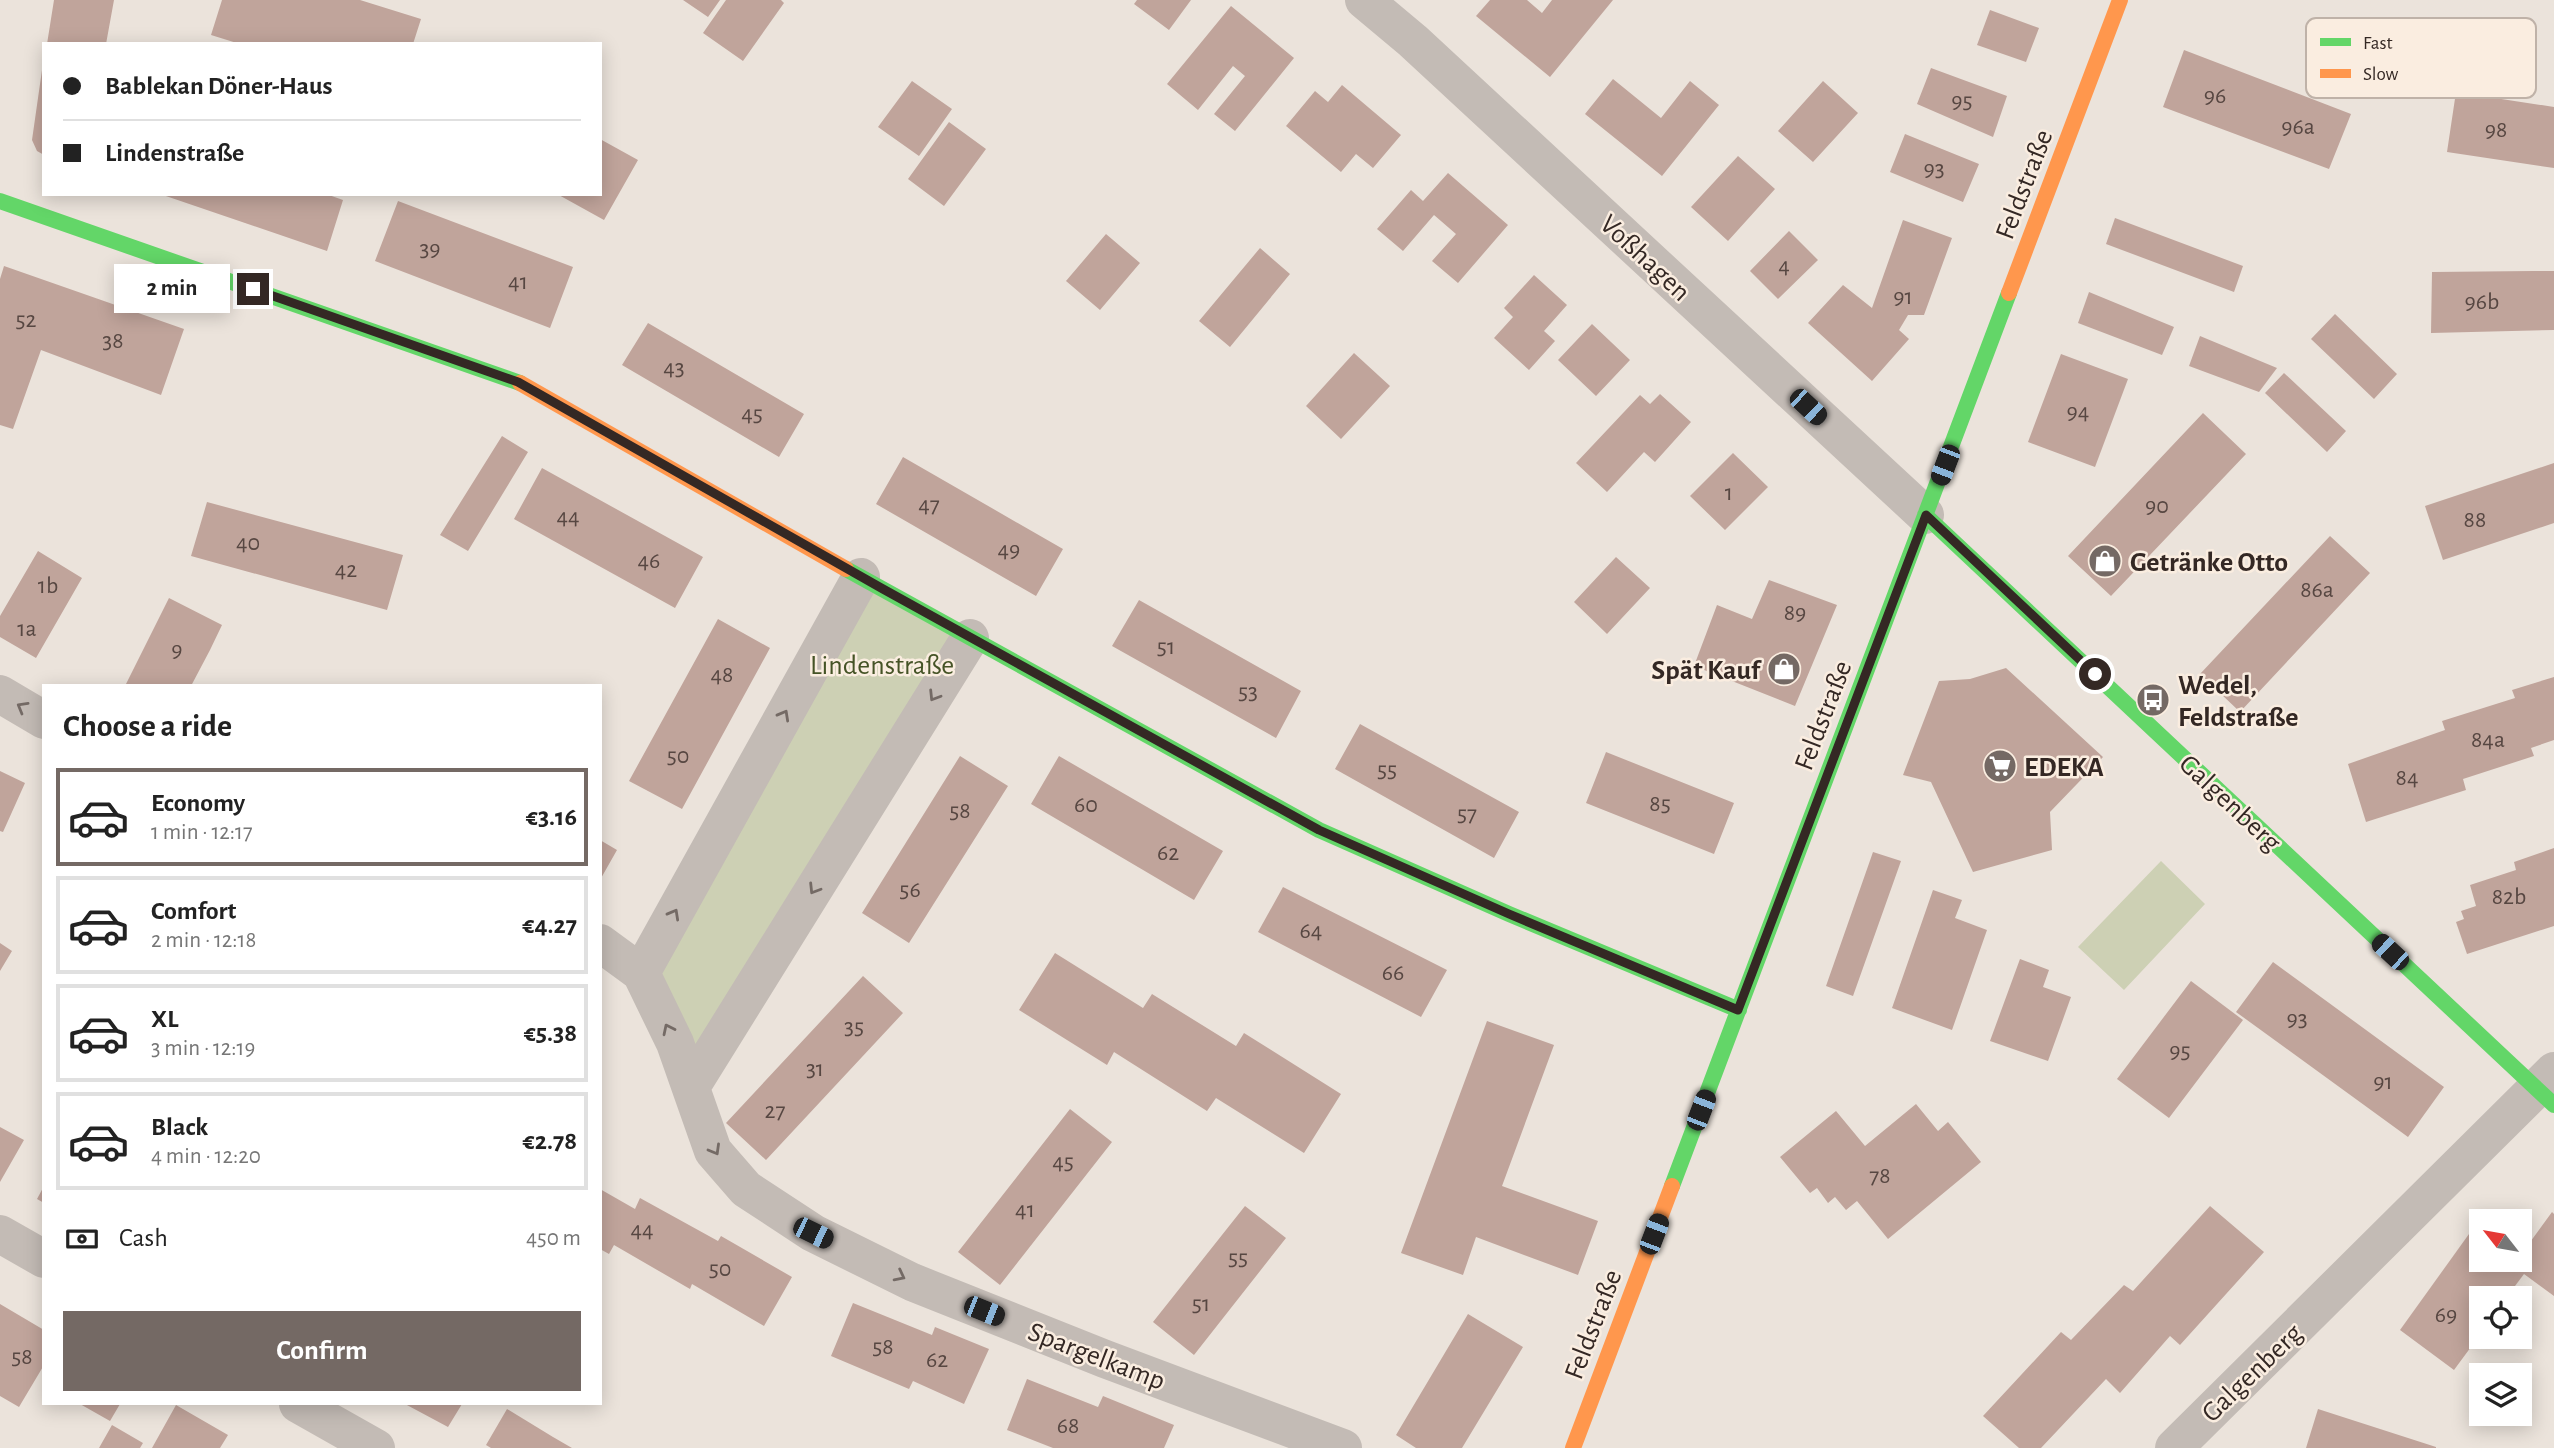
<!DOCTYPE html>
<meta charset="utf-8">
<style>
:root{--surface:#fff;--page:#f2f2f2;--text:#222;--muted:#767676;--line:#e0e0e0;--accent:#746964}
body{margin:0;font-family:"Alegreya Sans",sans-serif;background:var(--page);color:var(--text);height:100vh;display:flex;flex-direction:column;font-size:26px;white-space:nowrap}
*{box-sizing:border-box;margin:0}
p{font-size:23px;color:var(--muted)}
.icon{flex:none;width:38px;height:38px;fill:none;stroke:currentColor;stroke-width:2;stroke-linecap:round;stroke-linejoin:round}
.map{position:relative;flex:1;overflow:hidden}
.sheet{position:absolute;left:42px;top:684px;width:560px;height:721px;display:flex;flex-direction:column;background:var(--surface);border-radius:0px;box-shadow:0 4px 18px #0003}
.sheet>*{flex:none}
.top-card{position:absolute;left:42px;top:42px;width:560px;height:154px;border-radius:0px;box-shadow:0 4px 18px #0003;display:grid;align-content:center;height:154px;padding:0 21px;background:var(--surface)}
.needle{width:46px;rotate:301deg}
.fabs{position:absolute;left:2469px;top:1209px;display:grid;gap:14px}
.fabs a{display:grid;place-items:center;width:63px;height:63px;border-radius:0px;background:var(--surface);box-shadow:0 4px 18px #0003;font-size:35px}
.end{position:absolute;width:32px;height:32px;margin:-16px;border:9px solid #342824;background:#fff;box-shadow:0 0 0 4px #fff}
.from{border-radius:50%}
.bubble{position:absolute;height:49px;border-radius:0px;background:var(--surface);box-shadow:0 4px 18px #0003;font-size:23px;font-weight:600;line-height:49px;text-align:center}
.car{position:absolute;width:21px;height:42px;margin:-21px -10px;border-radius:9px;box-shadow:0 0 5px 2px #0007;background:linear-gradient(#222 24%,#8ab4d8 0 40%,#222 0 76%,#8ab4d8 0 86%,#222 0)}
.top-card b{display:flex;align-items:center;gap:24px;height:66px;font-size:26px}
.top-card b+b{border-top:2px solid var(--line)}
.top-card i{width:18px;height:18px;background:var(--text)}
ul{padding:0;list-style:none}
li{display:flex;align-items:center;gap:21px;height:98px;margin:0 14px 10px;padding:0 7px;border:4px solid var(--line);border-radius:0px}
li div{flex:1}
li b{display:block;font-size:26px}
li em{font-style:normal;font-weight:600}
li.active{border-color:var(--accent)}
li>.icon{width:63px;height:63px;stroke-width:1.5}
h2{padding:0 21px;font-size:32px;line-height:84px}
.pay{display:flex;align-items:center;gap:18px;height:77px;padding:0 21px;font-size:26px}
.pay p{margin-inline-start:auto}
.action{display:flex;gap:14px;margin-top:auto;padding:14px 21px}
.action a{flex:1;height:80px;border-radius:0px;background:var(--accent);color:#fff;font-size:28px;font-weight:600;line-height:80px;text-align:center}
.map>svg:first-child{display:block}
</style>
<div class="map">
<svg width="2554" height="1448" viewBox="0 0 2554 1448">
<rect width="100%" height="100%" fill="#ebe3db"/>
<path fill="#cdd0b4" d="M 861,577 L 970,638 L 693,1087 L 641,974 Z
M 2161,861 L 2205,904 L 2124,990 L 2078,947 Z"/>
<path fill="#c0a49b" d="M 54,0 L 114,0 L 106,44 L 47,44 Z
M 222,0 L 360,0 L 421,19 L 413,44 L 240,44 L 211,35 Z
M 683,0 L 720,0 L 708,17 Z
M 726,0 L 781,0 L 784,3 L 743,61 L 703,33 Z
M 1137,0 L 1191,0 L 1169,30 L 1134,4 Z
M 1490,0 L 1527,0 L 1542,13 L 1552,0 L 1613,0 L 1550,77 L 1476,16 Z
M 1231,6 L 1294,58 L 1235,131 L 1214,114 L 1245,76 L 1233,66 L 1198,110 L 1167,84 Z
M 1990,10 L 2039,28 L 2026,62 L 1977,45 Z
M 2184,50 L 2351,114 L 2329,169 L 2163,107 Z
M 1931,68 L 2007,96 L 1993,137 L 1917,104 Z
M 42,70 L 44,70 L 44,155 L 37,151 L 32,140 Z
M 1613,79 L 1661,118 L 1690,81 L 1719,105 L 1662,176 L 1585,114 Z
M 912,81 L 952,109 L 919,156 L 878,127 Z
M 1823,81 L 1858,113 L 1813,162 L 1778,131 Z
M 1342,85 L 1401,135 L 1373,168 L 1356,154 L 1341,172 L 1286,126 L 1315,91 L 1328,102 Z
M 2456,92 L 2554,107 L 2554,168 L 2447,152 Z
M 949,122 L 986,149 L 944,206 L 908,179 Z
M 1905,134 L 1979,164 L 1963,202 L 1890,172 Z
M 600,139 L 638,160 L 604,220 L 557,194 L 600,194 Z
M 1738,156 L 1775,189 L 1728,241 L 1691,207 Z
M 1448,173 L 1508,225 L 1458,283 L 1432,261 L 1456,234 L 1434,215 L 1403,251 L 1377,229 L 1411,190 L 1423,201 Z
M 160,194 L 326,194 L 343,200 L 327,251 Z
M 398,201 L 573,267 L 550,328 L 375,261 Z
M 2115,218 L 2243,266 L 2234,292 L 2106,244 Z
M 1903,220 L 1952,238 L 1924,315 L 1908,315 L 1899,330 L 1909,339 L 1872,381 L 1808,323 L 1843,285 L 1872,308 Z
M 1789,231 L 1818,260 L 1778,299 L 1750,271 Z
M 1106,234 L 1140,263 L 1100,310 L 1066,281 Z
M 1260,248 L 1290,274 L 1230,347 L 1199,321 Z
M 4,266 L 184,329 L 161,395 L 41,350 L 13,429 L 0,425 L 0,279 Z
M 2533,271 L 2554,271 L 2554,330 L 2431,333 L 2432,272 Z
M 1534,275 L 1567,305 L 1544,331 L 1555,341 L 1529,370 L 1494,338 L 1513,317 L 1504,308 Z
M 2089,292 L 2174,327 L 2162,355 L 2078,323 Z
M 2335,314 L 2397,374 L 2374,399 L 2311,339 Z
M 648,323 L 804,414 L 779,457 L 622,365 Z
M 1592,324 L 1630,360 L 1596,396 L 1558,360 Z
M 2200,336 L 2277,368 L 2259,392 L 2189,366 Z
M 1354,353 L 1390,386 L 1341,439 L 1306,406 Z
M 2061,354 L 2128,379 L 2095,467 L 2028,442 Z
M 2284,373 L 2346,431 L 2327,452 L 2265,393 Z
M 1660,394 L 1691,422 L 1655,462 L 1644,452 L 1607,492 L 1576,463 L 1640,395 L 1650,404 Z
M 2203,413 L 2246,454 L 2111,596 L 2068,556 Z
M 502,436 L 528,452 L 468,551 L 440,535 Z
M 1733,453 L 1768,487 L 1725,530 L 1690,496 Z
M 903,457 L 1063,549 L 1036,596 L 876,504 Z
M 2554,463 L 2554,523 L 2443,560 L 2425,506 Z
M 542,468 L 703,557 L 675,608 L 514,519 Z
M 207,502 L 403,555 L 387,610 L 191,556 Z
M 2330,536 L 2370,573 L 2240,712 L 2200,674 Z
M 38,551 L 82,578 L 36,658 L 0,637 L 0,616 Z
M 1616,557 L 1650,588 L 1607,634 L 1574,602 Z
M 1769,580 L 1837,605 L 1795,706 L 1694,666 L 1717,605 L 1752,619 Z
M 169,598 L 222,625 L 210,650 L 191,686 L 125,686 Z
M 1139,600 L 1301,691 L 1276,738 L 1112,646 Z
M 718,619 L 770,648 L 682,809 L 629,781 Z
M 2006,668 L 2103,757 L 2050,812 L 2052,850 L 1973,872 L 1931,782 L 1903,775 L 1939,681 L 1970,679 Z
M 2554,677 L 2554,740 L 2531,748 L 2534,756 L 2463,779 L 2466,790 L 2366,822 L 2348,764 L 2445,730 L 2442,721 L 2515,698 L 2512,690 Z
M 1360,724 L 1519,812 L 1494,858 L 1335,769 Z
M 1606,752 L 1734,803 L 1714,854 L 1586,803 Z
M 960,756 L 1008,786 L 909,943 L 862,913 Z
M 1059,756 L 1223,851 L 1194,900 L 1031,804 Z
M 0,771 L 25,783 L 3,832 L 0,831 Z
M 600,840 L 617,850 L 600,880 Z
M 2554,848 L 2554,926 L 2467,954 L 2456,922 L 2464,919 L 2461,911 L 2476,906 L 2470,885 L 2516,870 L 2514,862 Z
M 1873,852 L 1901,861 L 1853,996 L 1826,986 Z
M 1283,887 L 1447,970 L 1421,1017 L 1258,932 Z
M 1933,890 L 1962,900 L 1955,918 L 1987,930 L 1952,1030 L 1892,1008 Z
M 0,943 L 12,951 L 0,971 Z
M 1055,953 L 1143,1008 L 1152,994 L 1236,1046 L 1244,1033 L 1341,1094 L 1304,1153 L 1216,1098 L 1207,1111 L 1114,1052 L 1107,1065 L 1019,1010 Z
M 2020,959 L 2049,970 L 2043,987 L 2071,997 L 2048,1061 L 1990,1041 Z
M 2273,962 L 2444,1087 L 2408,1137 L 2236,1012 Z
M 863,976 L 903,1013 L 766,1160 L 726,1123 Z
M 2191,981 L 2243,1020 L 2169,1118 L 2117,1079 Z
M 1487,1021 L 1554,1045 L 1502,1186 L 1598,1221 L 1578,1275 L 1476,1237 L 1463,1275 L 1401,1253 Z
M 1916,1104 L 1938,1131 L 1948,1122 L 1981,1162 L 1888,1239 L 1857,1201 L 1846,1210 L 1835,1197 L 1828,1203 L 1817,1188 L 1810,1193 L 1780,1157 L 1836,1111 L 1865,1146 Z
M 1070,1109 L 1112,1142 L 1000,1285 L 958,1252 Z
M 0,1127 L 24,1140 L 0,1182 Z
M 44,1186 L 44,1203 L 37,1199 Z
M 600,1189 L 635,1209 L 640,1198 L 718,1241 L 721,1236 L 792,1277 L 764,1326 L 692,1284 L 690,1289 L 614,1245 L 609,1254 L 600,1249 Z
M 1245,1206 L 1286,1238 L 1194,1355 L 1153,1322 Z
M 2210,1206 L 2264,1252 L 2180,1345 L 2170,1336 L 2120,1393 L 2106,1379 L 2041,1448 L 2019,1448 L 1983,1416 L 2061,1332 L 2071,1340 L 2124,1285 L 2133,1291 Z
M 2552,1212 L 2554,1214 L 2554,1296 L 2524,1274 L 2506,1298 L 2482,1298 L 2482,1332 L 2454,1370 L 2400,1330 L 2469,1234 L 2482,1243 L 2482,1260 L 2505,1260 L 2513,1266 L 2517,1260 L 2520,1260 L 2520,1256 Z
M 853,1303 L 932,1335 L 935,1327 L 989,1349 L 964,1404 L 913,1381 L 909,1389 L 831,1356 Z
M 0,1304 L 44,1330 L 44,1365 L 19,1407 L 0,1396 Z
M 1468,1314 L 1523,1347 L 1462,1448 L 1416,1448 L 1396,1435 Z
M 1027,1379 L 1098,1407 L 1103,1396 L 1174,1425 L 1164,1448 L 1053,1448 L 1007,1430 Z
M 80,1404 L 120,1404 L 110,1421 Z
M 405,1404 L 462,1404 L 448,1427 Z
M 176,1405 L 228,1435 L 220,1448 L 152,1448 Z
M 507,1409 L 553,1437 L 572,1448 L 491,1448 L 486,1445 Z
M 2318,1409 L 2436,1447 L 2436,1448 L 2306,1448 Z
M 112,1425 L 143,1443 L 140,1448 L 99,1448 Z"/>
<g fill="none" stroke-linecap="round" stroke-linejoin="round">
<path stroke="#c3bbb5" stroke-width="38" d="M 1364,0 L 1413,41 L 1925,515
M 0,694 L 44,720
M 600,943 L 641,973 L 675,1043 L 713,1151 L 746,1189 L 813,1233 L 912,1282 L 1105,1359 L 1343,1448
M 641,973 L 861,577
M 691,1087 L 970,638
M 0,1234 L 44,1259
M 298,1404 L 376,1448
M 2174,1448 L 2554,1071"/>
<path stroke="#63d668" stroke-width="16" d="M 0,201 L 520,383
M 1925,515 L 2554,1105
M 846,569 L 1319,830 L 1509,914 L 1739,1010
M 1672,1186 L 2009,293"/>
<path stroke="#ff974d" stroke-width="16" d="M 2009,293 L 2120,0
M 520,383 L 846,569
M 1573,1448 L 1672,1186"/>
</g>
<defs><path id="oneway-chevron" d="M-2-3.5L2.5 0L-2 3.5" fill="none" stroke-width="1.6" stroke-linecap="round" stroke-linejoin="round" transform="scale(1.75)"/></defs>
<g stroke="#746a65">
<use href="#oneway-chevron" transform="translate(934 696) rotate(122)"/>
<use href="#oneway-chevron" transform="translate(22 707) rotate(-150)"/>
<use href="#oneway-chevron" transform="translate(784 715) rotate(-61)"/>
<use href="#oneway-chevron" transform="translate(814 889) rotate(122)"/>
<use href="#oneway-chevron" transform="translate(674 914) rotate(-61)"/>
<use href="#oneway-chevron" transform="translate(668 1029) rotate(-116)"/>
<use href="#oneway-chevron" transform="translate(715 1150) rotate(60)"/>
<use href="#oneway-chevron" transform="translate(900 1276) rotate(27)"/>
</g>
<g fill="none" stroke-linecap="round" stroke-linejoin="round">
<path stroke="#342824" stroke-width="9" d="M 253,289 L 518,382 L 883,589 L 1319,830 L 1509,914 L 1738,1010 L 1926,515 L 2095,674"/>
</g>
<defs>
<symbol id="shop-disc" viewBox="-11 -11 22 22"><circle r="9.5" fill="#746964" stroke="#faede0"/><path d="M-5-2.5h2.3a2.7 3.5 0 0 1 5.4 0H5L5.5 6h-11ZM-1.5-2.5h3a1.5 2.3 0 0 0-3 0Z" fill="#fff"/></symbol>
<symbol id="bus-disc" viewBox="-11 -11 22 22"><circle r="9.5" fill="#746964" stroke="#faede0"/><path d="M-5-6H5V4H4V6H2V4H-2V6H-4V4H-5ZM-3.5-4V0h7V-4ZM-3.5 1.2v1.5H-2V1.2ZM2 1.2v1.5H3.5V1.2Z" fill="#fff"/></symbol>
<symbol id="supermarket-disc" viewBox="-11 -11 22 22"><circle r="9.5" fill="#746964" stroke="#faede0"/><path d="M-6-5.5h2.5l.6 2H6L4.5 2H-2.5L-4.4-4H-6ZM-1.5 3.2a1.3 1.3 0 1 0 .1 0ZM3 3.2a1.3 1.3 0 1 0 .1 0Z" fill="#fff"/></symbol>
</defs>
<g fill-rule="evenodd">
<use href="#shop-disc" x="2086" y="542" width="38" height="38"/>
<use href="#shop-disc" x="1765" y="650" width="38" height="38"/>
<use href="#bus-disc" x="2134" y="681" width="38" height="38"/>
<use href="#supermarket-disc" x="1981" y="747" width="38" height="38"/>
</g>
<g text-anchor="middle" stroke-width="5" stroke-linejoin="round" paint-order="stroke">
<g font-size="24" fill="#574742">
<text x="2215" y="103">96</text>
<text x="1962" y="108">95</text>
<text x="2298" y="134">96a</text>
<text x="2496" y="137">98</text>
<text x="1934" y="176">93</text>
<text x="430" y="256">39</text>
<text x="1784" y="273">4</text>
<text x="518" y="289">41</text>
<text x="1903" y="304">91</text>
<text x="2482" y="309">96b</text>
<text x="26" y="327">52</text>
<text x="113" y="348">38</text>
<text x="674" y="375">43</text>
<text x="2078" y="419">94</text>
<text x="752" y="421">45</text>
<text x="1729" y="500">1</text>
<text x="929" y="512">47</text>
<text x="2157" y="513">90</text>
<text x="568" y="524">44</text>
<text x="2475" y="527">88</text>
<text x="248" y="550">40</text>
<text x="1009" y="557">49</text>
<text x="649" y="568">46</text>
<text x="346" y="577">42</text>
<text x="48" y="593">1b</text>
<text x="2317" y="597">86a</text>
<text x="1795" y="620">89</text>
<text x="27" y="636">1a</text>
<text x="1166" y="654">51</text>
<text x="177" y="657">9</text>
<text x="722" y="682">48</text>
<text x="1248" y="699">53</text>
<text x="2488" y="747">84a</text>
<text x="678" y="763">50</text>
<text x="1387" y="777">55</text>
<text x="2407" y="785">84</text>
<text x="1660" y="811">85</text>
<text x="1086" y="812">60</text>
<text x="960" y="818">58</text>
<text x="1467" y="821">57</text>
<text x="1168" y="860">62</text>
<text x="910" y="897">56</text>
<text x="2509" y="904">82b</text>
<text x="1311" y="938">64</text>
<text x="1393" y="980">66</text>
<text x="2297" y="1026">93</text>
<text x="854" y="1034">35</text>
<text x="2180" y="1058">95</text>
<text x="815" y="1076">31</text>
<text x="2383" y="1089">91</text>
<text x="775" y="1118">27</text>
<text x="1063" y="1169">45</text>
<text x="1880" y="1183">78</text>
<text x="1025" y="1217">41</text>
<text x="642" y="1237">44</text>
<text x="1238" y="1265">55</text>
<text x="720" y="1276">50</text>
<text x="1201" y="1311">51</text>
<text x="2446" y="1322">69</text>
<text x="883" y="1354">58</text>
<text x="22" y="1364">58</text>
<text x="937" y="1367">62</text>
<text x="1068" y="1433">68</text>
</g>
<g font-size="28" fill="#342824" stroke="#faede0">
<text transform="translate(2023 184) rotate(-69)" y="10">Feldstraße</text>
<text transform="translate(1646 257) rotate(43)" y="10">Voßhagen</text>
<text transform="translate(1822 715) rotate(-69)" y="10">Feldstraße</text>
<text transform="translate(2231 802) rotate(43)" y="10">Galgenberg</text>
<text transform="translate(1592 1324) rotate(-69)" y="10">Feldstraße</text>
<text transform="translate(1097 1355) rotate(21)" y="10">Spargelkamp</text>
<text transform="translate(2251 1372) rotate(-44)" y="10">Galgenberg</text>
</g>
<g font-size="28" font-weight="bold" fill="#342824" stroke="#faede0" text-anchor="start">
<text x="2130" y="571">Getränke Otto</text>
<text x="1760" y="679" text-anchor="end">Spät Kauf</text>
<text x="2178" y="694">Wedel,<tspan x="2178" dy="32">Feldstraße</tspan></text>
<text x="2024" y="776">EDEKA</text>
</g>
<g font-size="28" fill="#455326" stroke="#faede0">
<text x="882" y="674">Lindenstraße</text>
</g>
</g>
<rect x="2306" y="18" width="230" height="80" rx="10" fill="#faede0" stroke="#bfb2a8" stroke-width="2"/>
<rect x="2320" y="38" width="31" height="8" fill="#63d668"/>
<rect x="2320" y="69" width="31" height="9" fill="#ff974d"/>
<g font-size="19" fill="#342824">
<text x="2363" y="49">Fast</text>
<text x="2363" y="80">Slow</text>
</g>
</svg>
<div class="fabs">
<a><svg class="needle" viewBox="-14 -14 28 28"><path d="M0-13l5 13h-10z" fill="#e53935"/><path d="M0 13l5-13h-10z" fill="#767676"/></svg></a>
<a><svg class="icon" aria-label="locate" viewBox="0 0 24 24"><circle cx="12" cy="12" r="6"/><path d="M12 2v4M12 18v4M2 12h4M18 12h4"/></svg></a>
<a><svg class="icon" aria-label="layers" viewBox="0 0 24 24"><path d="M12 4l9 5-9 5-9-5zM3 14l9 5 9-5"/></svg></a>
</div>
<i class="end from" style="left:2095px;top:674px"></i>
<i class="end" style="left:253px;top:289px"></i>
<div class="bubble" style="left:114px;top:264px;width:116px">2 min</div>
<i class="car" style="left:1808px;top:407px;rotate:133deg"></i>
<i class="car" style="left:1945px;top:465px;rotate:201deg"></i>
<i class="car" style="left:2390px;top:952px;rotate:313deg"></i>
<i class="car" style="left:1701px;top:1110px;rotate:21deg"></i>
<i class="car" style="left:813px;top:1233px;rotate:116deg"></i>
<i class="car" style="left:1654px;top:1234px;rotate:21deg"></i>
<i class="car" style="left:984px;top:1311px;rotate:112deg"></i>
<div class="top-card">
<b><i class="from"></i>Bablekan Döner-Haus</b>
<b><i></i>Lindenstraße</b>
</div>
<section class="sheet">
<h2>Choose a ride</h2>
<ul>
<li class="active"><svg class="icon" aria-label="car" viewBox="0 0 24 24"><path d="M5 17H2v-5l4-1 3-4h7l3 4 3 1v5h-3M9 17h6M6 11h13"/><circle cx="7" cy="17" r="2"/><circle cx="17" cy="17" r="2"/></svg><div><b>Economy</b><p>1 min · 12:17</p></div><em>€3.16</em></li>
<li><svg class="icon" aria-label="car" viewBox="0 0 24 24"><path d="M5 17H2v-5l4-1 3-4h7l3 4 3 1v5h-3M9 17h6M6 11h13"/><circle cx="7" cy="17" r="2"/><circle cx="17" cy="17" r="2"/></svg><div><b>Comfort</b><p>2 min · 12:18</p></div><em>€4.27</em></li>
<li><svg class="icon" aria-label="car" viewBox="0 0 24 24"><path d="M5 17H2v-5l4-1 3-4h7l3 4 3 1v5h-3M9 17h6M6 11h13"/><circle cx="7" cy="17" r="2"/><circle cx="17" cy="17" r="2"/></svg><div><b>XL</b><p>3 min · 12:19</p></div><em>€5.38</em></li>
<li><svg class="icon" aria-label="car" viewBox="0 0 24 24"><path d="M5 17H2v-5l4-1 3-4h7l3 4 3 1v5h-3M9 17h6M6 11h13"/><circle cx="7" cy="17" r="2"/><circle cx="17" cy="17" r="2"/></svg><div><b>Black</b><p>4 min · 12:20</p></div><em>€2.78</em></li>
</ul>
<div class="pay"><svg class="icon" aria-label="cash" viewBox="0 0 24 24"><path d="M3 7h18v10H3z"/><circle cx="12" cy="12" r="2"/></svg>Cash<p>450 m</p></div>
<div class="action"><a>Confirm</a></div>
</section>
</div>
